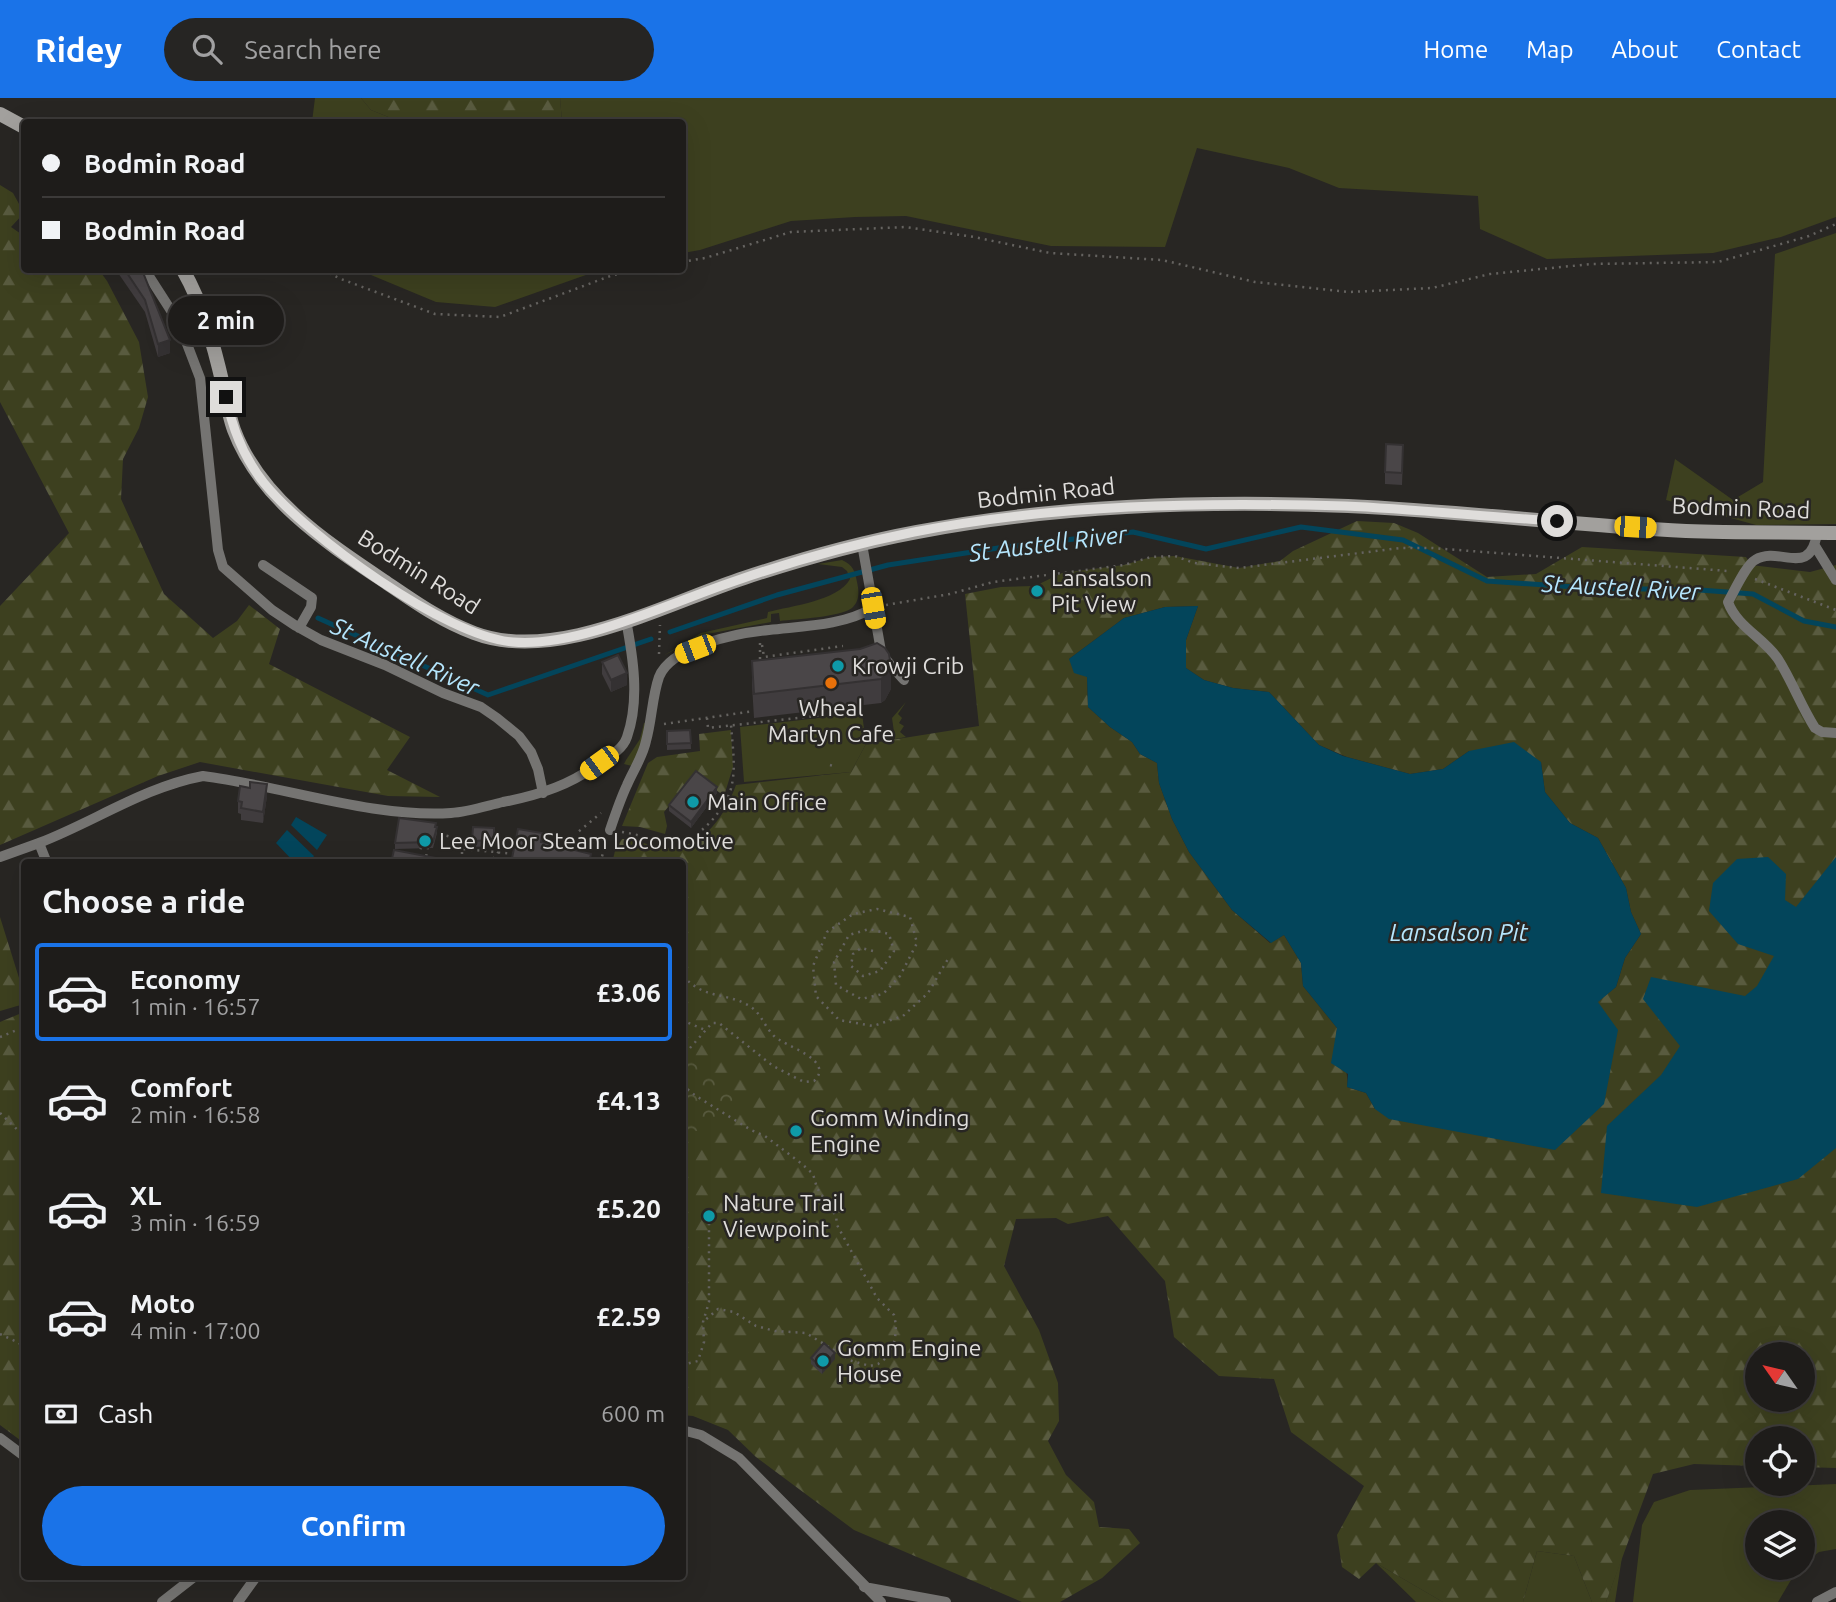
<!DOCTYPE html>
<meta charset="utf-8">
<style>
:root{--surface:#1e1c1a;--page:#262523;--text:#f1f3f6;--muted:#a1a1a2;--line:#3c3a39;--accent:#1a73e8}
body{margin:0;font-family:Ubuntu,sans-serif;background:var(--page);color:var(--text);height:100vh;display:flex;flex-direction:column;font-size:26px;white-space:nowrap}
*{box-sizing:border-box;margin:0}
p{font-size:23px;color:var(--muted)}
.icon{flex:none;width:38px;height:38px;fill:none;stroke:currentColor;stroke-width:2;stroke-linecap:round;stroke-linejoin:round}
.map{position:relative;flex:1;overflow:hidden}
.sheet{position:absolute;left:21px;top:761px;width:665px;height:721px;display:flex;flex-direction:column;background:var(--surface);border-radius:7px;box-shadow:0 7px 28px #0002,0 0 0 2px var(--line)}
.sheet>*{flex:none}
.top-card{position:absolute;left:21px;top:21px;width:665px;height:154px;border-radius:7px;box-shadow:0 7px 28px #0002,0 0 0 2px var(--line);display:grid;align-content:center;height:154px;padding:0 21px;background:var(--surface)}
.needle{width:46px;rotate:304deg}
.tools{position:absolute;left:1745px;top:1244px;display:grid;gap:14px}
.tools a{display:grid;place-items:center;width:70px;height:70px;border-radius:50%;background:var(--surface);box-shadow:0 7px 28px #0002,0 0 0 2px var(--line);font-size:35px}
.end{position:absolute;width:32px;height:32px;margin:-16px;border:9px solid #dfdddb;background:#111;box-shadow:0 0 0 4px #111}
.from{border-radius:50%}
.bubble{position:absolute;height:49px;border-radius:24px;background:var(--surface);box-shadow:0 7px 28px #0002,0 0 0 2px var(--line);font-size:23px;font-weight:700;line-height:49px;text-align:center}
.car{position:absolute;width:21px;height:42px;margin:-21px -10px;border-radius:9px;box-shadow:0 0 5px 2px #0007;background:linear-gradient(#f5c518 24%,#345 0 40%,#f5c518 0 76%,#345 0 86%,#f5c518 0)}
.top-card b{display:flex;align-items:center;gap:24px;height:66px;font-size:26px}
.top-card b+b{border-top:2px solid var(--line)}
.top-card i{width:18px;height:18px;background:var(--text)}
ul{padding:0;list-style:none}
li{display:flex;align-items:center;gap:21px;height:98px;margin:0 14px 10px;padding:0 7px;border:4px solid transparent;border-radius:7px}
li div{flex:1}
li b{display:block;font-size:26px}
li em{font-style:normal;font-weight:700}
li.active{border-color:var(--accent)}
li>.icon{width:63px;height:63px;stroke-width:1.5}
h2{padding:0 21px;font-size:32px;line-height:84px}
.pay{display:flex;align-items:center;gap:18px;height:77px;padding:0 21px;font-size:26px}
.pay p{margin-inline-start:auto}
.cta{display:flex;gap:14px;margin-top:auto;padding:14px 21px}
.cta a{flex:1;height:80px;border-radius:42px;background:var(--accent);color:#fff;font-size:28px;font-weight:700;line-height:80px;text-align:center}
header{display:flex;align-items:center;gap:42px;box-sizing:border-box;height:98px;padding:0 35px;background:var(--accent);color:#fff}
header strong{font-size:33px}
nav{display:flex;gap:38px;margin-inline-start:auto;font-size:24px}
.search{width:490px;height:63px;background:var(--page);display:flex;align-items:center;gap:18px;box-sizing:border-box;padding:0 24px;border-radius:38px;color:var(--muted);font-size:26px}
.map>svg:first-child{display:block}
</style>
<header>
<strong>Ridey</strong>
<div class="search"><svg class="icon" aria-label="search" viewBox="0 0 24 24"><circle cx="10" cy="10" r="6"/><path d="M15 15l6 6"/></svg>Search here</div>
<nav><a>Home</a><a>Map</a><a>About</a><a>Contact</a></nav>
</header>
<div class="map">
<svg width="1836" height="1504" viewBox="0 0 1836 1504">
<defs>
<pattern id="forest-firs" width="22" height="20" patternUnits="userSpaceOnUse" patternTransform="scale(1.75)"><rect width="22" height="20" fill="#3d401f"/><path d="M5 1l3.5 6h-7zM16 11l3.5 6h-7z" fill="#595b3f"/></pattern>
<pattern id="park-crowns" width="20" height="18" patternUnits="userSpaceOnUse" patternTransform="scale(1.75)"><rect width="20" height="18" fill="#3d401f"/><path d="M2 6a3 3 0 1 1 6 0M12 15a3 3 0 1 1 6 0" fill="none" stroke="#595b3f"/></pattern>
</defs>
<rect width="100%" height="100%" fill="#282623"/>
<path fill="#3d401f" d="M 315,0 L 361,0 L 371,12 L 401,24 L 312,24 Z
M 560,0 L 1836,0 L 1836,119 L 1781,139 L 1713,155 L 1547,161 L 1480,131 L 1478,98 L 1339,90 L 1289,70 L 1197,50 L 1165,149 L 1051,148 L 906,118 L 855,119 L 791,123 L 700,152 L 683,155 L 682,24 L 562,24 Z
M 1836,135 L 1836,426 L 1756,427 L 1666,402 L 1675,361 L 1733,402 L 1763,384 L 1775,156 Z
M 359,172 L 600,172 L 495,209 L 436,204 Z
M 842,462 C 853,467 855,473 857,484 C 859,493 860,503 852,510 C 841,519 796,521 780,523 L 779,515 L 771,516 L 771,524 L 702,537 L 663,558 L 701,535 L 767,520 L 768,514 C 791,508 838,503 850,481 L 847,473 L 842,469 L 818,466 Z
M 906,604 L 898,616 L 902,620 L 899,625 L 904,628 L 900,634 L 906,639 L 895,641 L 892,620 Z
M 862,615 L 866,646 L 851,674 L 744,684 L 740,629 Z
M 644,625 L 646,625 L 645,643 L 632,668 L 624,666 L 626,662 L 640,641 Z
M 1836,1386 L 1836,1451 L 1819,1454 L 1803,1466 L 1802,1424 L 1757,1424 L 1757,1470 L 1798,1470 L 1778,1504 L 1633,1504 L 1642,1427 L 1654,1404 L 1690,1392 Z
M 1537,1453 L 1574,1458 L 1592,1504 L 1523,1504 Z
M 1622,1459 L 1615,1504 L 1606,1504 Z
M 1376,1465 L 1443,1504 L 1416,1504 Z"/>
<path fill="url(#forest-firs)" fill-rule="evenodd" d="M 361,0 L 560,0 L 562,24 L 401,24 L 371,12 Z
M 0,87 L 13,95 L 24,115 L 11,129 L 24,138 L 24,172 L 99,172 L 107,183 L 139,244 L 148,299 L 139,330 L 123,361 L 121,401 L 164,496 L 213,540 L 237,523 L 249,507 L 280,531 L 269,566 L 410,639 L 387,672 L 440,699 L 388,698 L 200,664 L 158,678 L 0,747 L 0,508 L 69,435 L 0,304 Z
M 1357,423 L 1394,425 L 1418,435 L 1487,479 L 1536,476 L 1582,449 L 1746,459 L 1751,467 L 1810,474 L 1836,467 L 1836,1370 L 1803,1369 L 1802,1340 L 1757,1340 L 1757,1368 L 1694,1366 L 1653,1376 L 1606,1504 L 1592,1504 L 1574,1458 L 1537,1453 L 1523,1504 L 1443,1504 L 1376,1465 L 1359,1481 L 1342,1469 L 1337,1437 L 1364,1388 L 1291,1334 L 1274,1281 L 1219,1278 L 1174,1239 L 1165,1183 L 1108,1118 L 1068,1126 L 1056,1120 L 1016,1121 L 1004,1168 L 1039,1232 L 1058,1285 L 1059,1323 L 1048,1343 L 1066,1377 L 1094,1404 L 1099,1429 L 1129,1431 L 1140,1445 L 1102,1480 L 1060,1504 L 1022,1504 L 854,1432 L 756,1359 L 728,1332 L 693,1318 L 683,1317 L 682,765 L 612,765 L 616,749 L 622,741 C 635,740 646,747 659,749 C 700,756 724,720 736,687 L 851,674 L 866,646 L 979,628 L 965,496 L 1001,489 L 1035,488 L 1062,475 L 1124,467 L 1151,459 L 1175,458 L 1239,470 L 1280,463 L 1293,453 ZM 1198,508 L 1186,542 L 1186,570 L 1204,582 L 1233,590 L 1269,594 L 1319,647 L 1347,659 L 1410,676 L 1443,671 L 1469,653 L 1541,664 L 1545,694 L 1570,725 L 1598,740 L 1626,790 L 1631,814 L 1641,836 L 1625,860 L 1616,889 L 1597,904 L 1375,1011 L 1366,995 L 1347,989 C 1350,964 1333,956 1337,930 L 1303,888 L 1301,865 L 1284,837 L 1270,845 L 1232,812 L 1189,754 L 1172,721 L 1159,685 L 1157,665 L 1140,656 L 1132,644 L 1110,629 L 1088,609 L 1087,579 L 1069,561 L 1124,520 L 1165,509 ZM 1757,1256 L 1802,1256 L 1802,1302 L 1757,1302 Z
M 731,632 L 733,669 L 724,698 L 695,676 L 664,714 L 667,728 L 665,736 L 640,729 L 622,728 L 648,665 L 657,659 L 700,653 L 699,636 Z
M 0,819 L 24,896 L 24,906 L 0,913 Z
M 24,914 L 24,1345 L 0,1327 L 0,924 Z"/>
<path fill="url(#park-crowns)" d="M 683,957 L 725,989 L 733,1001 L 718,1031 L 704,1034 L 683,1031 Z"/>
<path fill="#03455b" d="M 1198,508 L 1186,542 L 1186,570 L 1204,582 L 1233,590 L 1269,594 L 1319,647 L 1343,658 L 1410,676 L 1443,671 L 1469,653 L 1514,644 L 1541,664 L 1545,694 L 1570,725 L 1598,740 L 1626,790 L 1631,814 L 1641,836 L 1625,860 L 1616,889 L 1598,904 L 1618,932 L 1604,1006 L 1555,1052 L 1389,1021 L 1375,1011 L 1366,995 L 1347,989 L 1348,976 L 1331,965 L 1337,930 L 1303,888 L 1301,865 L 1284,837 L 1271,845 L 1232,812 L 1189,754 L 1172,721 L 1159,685 L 1157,665 L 1140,656 L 1132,644 L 1110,629 L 1088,609 L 1087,579 L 1074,575 L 1069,561 L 1124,520 L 1165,509 Z
M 296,719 L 327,737 L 317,752 L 291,727 Z
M 287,732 L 314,758 L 309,765 L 295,765 L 276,745 Z
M 1768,759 L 1786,776 L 1785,802 L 1796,809 L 1836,759 L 1836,1050 L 1798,1081 L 1697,1109 L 1601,1095 L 1607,1028 L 1661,977 L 1680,948 L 1643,901 L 1651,879 L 1745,898 L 1757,888 L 1774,858 L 1738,846 L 1709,813 L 1713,785 L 1737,761 Z"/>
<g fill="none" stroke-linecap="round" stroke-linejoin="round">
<path stroke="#03455b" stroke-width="5" d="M 318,520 L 488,597 L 651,541
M 670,534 L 777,497 L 888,467 L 998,450 L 1133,434 L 1206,451 L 1301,429 L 1403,442 L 1487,483 L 1590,490 L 1700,492 L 1753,496 L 1804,523 L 1836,529"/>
<path stroke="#656360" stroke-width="2.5" stroke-dasharray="2 5" stroke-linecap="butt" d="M 682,164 L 705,160 L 791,134 L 906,129 L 974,139 L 1050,155 L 1162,162 L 1255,184 L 1349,194 L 1432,190 L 1490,176 L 1592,166 L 1718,164 L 1809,138 L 1836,126
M 323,172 L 341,181 L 435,216 L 500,219 L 613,177 L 644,172
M 1755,481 L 1836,512
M 886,507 L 950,496 L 993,484 L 1124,467 L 1151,459 L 1175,458 L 1194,465 L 1239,470 L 1400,450 L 1432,450 L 1728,473
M 760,545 L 760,566
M 762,547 L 764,559 L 843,548
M 659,556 L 660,527
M 707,620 L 708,630 L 824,617 L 822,610
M 664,626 L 754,613
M 830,667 L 833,668 L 833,671
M 433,734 L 462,742 L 462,765
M 622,734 C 642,737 659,745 680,743 C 702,740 729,706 732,686 C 736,667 732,645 731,626
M 450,747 L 463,751 L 516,756
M 586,752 L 578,734 L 601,715
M 581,754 L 600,739
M 316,765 L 319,762 L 322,765
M 418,765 L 421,749
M 425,765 L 428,747
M 494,765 L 491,764 L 499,753
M 600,765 L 607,742
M 873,853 L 861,850 L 853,856 L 851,868 L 863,878 L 880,873 L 894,853 L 889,836 L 869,831 L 849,837 L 834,864 L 836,887 L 861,901 L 883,896 L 900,878 L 917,845 L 910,819 L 877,811 L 853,816 L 827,834 L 813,868 L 816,898 L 839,922 L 873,928 L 903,918 L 928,895 L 948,861
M 682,882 L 686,881 C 705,900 724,895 746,906 C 761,913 763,927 774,938 C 784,948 836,962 814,983 L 804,984 L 773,968 L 719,925 L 712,925 L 682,959
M 682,922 L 705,932
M 0,939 L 24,929
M 682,987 L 696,998 L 751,1032 L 765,1038 L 802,1066 L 813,1076 L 817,1090 L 836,1118 L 837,1127 L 877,1200 L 894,1217 L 896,1227 L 895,1241 L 890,1257 L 878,1266 L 870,1268 L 852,1263 L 806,1235 L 775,1233 L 756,1228 L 734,1214 L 718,1211 L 703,1224
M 0,1015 L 24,1038
M 0,1236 L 19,1245 L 24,1251
M 682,1267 L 698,1263 L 704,1244 L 703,1224 L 709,1204 L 709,1118"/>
<path stroke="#757472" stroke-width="10" d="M 145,172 L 179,225 L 200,280 L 218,452 L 223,469 L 272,512 L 296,528 L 321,542 L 385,567 L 443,595 L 481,609 L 497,620 L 519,638 L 531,654 L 538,671 L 543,695
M 1817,435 C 1810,481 1780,447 1755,462 C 1746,467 1734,494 1728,504 C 1737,529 1764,540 1778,561 C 1792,583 1801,608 1815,630 L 1822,634 L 1836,635
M 862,446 L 881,553 C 886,565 896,572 904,582
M 1815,448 L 1836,482
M 263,467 L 312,500 L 311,509 L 299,530
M 610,732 C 615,717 620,702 627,687 C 633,673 643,658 646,643 C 652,622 652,599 659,579 C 671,548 738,535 769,532 C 803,528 842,528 873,510
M 0,759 L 39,745
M 47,765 L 39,745 C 94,724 144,689 203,678 C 283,688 371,720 451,715 C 468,714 486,708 503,704 C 535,698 566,689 592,670 C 604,661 622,654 627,639 C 640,602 633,559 626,522
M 682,1332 L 701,1337 L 739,1360 L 881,1504
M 0,1340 L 24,1358
M 864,1489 L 946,1504
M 162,1504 L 194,1479
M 238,1504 L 256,1479
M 1817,1504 L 1836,1494"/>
<path stroke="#a2a09d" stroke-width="14" d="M 0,16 L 24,29
M 183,172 C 203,207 214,248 223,287 C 226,302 229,318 234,332 C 260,401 326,444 384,483 C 412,502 441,523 474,535 C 555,566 665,506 744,480 C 801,461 858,445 917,434 C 1058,407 1204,402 1348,408 C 1460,413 1573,427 1686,433 C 1736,435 1786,434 1836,435"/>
</g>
<path fill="#403c3e" d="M 116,172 L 142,172 L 170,255 L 158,259 L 145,214 Z
M 1403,359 L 1402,387 L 1385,386 L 1385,374 Z
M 860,551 L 891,591 L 885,602 L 881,605 L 754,620 L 752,587 L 752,563 Z
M 602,564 L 627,587 L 611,594 L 602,576 Z
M 690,632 L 691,651 L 667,652 L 667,633 Z
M 717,695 L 691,730 L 669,713 L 669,707 Z
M 267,698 L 263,725 L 241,722 L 241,716 L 238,715 L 238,703 Z
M 436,729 L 437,735 L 433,750 L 395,751 L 395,745 Z
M 473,729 L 494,730 L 494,748 L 472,749 Z
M 811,1260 L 835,1261 L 822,1276 L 811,1266 Z"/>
<path fill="#343132" d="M 170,242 L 170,255 L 158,259 L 158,246 Z
M 891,568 L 891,591 L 885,602 L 881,605 L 881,581 Z
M 627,575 L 627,587 L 611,594 L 611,582 Z
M 267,686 L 267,698 L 263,725 L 263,714 Z
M 717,689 L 717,695 L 691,730 L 691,724 Z
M 835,1255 L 835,1261 L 822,1276 L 822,1270 Z"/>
<path fill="#4a4648" stroke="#343132" stroke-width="2" d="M 125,172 L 142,172 L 170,242 L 158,246 L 145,202 Z
M 1386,346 L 1403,347 L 1402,375 L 1385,374 Z
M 877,545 L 885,550 L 889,556 L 891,568 L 885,578 L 881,581 L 754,596 L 752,563 L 860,551 Z
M 618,557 L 627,575 L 611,582 L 602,564 Z
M 690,632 L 691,645 L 667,646 L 667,633 Z
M 696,673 L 717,689 L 691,724 L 669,707 Z
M 250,684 L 267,686 L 263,714 L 241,710 L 242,704 L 238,703 L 240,688 L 250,690 Z
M 399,720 L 436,725 L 435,729 L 437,729 L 433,744 L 395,745 Z
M 473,729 L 494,730 L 494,742 L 472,743 Z
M 518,731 L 542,735 L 541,744 L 591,756 L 589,765 L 511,765 Z
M 394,752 L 462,765 L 391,765 Z
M 824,1245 L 835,1255 L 822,1270 L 811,1260 Z"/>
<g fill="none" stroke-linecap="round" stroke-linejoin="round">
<path stroke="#dfdddb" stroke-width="9" d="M 226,299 C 232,330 244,360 264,385 C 307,438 446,539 513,544 C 579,550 674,503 738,482 C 796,462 854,446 914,434 C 1056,406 1201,404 1345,408 C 1415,411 1486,419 1557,423"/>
</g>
<g fill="#0f9aa8" stroke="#282623" stroke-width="2.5">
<circle cx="1037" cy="493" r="7"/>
<circle cx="838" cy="568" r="7"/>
<circle cx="693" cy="704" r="7"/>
<circle cx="425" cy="743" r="7"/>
<circle cx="796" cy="1033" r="7"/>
<circle cx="709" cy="1118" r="7"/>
<circle cx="823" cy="1263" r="7"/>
</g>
<circle fill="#e8710a" stroke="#282623" stroke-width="2.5" cx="831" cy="585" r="7"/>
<g text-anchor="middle" stroke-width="5" stroke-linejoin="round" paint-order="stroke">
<g font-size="23" fill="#dfdddb" stroke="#282623">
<text transform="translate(1046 395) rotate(-6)" y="8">Bodmin Road</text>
<text transform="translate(1741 410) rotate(2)" y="8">Bodmin Road</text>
<text transform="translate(419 474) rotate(32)" y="8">Bodmin Road</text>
</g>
<g font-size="23" fill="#dfdddb" stroke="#282623" text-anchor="start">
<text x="1051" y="488">Lansalson<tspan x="1051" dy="26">Pit View</tspan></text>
<text x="852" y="576">Krowji Crib</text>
<text x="831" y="618" text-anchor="middle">Wheal<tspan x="831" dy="26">Martyn Cafe</tspan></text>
<text x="707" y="712">Main Office</text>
<text x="439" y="751">Lee Moor Steam Locomotive</text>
<text x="810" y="1028">Gomm Winding<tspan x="810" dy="26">Engine</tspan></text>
<text x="723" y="1113">Nature Trail<tspan x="723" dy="26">Viewpoint</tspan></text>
<text x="837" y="1258">Gomm Engine<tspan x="837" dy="26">House</tspan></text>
</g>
<g font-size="24" font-style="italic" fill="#b5e6fd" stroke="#282623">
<text transform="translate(1048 446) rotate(-7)" y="8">St Austell River</text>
<text transform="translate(1621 490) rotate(3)" y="8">St Austell River</text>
<text transform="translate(405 559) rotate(24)" y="8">St Austell River</text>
<text x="1459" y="843">Lansalson Pit</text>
</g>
</g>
</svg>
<div class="tools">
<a><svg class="needle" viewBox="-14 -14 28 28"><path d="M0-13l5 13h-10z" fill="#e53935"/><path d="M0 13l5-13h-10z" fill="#a1a1a2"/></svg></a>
<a><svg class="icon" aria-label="locate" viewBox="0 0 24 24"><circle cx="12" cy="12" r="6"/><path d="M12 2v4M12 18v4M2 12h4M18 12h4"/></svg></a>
<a><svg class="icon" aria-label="layers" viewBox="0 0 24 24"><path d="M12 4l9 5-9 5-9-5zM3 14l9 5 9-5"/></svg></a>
</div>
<i class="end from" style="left:1557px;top:423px"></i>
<i class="end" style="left:226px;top:299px"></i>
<div class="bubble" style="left:168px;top:198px;width:116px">2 min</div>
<i class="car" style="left:1635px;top:429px;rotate:94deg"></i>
<i class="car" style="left:873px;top:510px;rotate:170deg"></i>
<i class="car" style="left:695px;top:551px;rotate:249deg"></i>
<i class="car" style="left:599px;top:665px;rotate:234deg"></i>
<div class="top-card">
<b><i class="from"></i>Bodmin Road</b>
<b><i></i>Bodmin Road</b>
</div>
<section class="sheet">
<h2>Choose a ride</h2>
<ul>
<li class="active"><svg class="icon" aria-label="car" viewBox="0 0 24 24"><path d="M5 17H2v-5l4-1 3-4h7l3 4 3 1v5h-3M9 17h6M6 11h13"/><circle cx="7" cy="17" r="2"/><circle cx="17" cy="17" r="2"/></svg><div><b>Economy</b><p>1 min · 16:57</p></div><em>£3.06</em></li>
<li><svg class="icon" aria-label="car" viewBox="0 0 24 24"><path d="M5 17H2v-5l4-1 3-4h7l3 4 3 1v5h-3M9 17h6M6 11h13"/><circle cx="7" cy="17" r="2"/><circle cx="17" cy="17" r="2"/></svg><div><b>Comfort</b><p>2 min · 16:58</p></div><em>£4.13</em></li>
<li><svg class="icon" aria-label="car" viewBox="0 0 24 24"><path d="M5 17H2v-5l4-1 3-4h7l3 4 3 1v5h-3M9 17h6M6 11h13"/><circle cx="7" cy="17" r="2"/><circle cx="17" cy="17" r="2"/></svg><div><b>XL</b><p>3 min · 16:59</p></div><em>£5.20</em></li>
<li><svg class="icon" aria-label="car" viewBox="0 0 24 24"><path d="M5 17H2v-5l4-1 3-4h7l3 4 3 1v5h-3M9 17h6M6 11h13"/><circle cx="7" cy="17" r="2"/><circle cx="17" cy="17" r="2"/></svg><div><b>Moto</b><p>4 min · 17:00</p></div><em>£2.59</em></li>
</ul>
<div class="pay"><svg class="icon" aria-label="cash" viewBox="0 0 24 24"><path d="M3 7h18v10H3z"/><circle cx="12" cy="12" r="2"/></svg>Cash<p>600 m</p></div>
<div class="cta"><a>Confirm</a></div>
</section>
</div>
